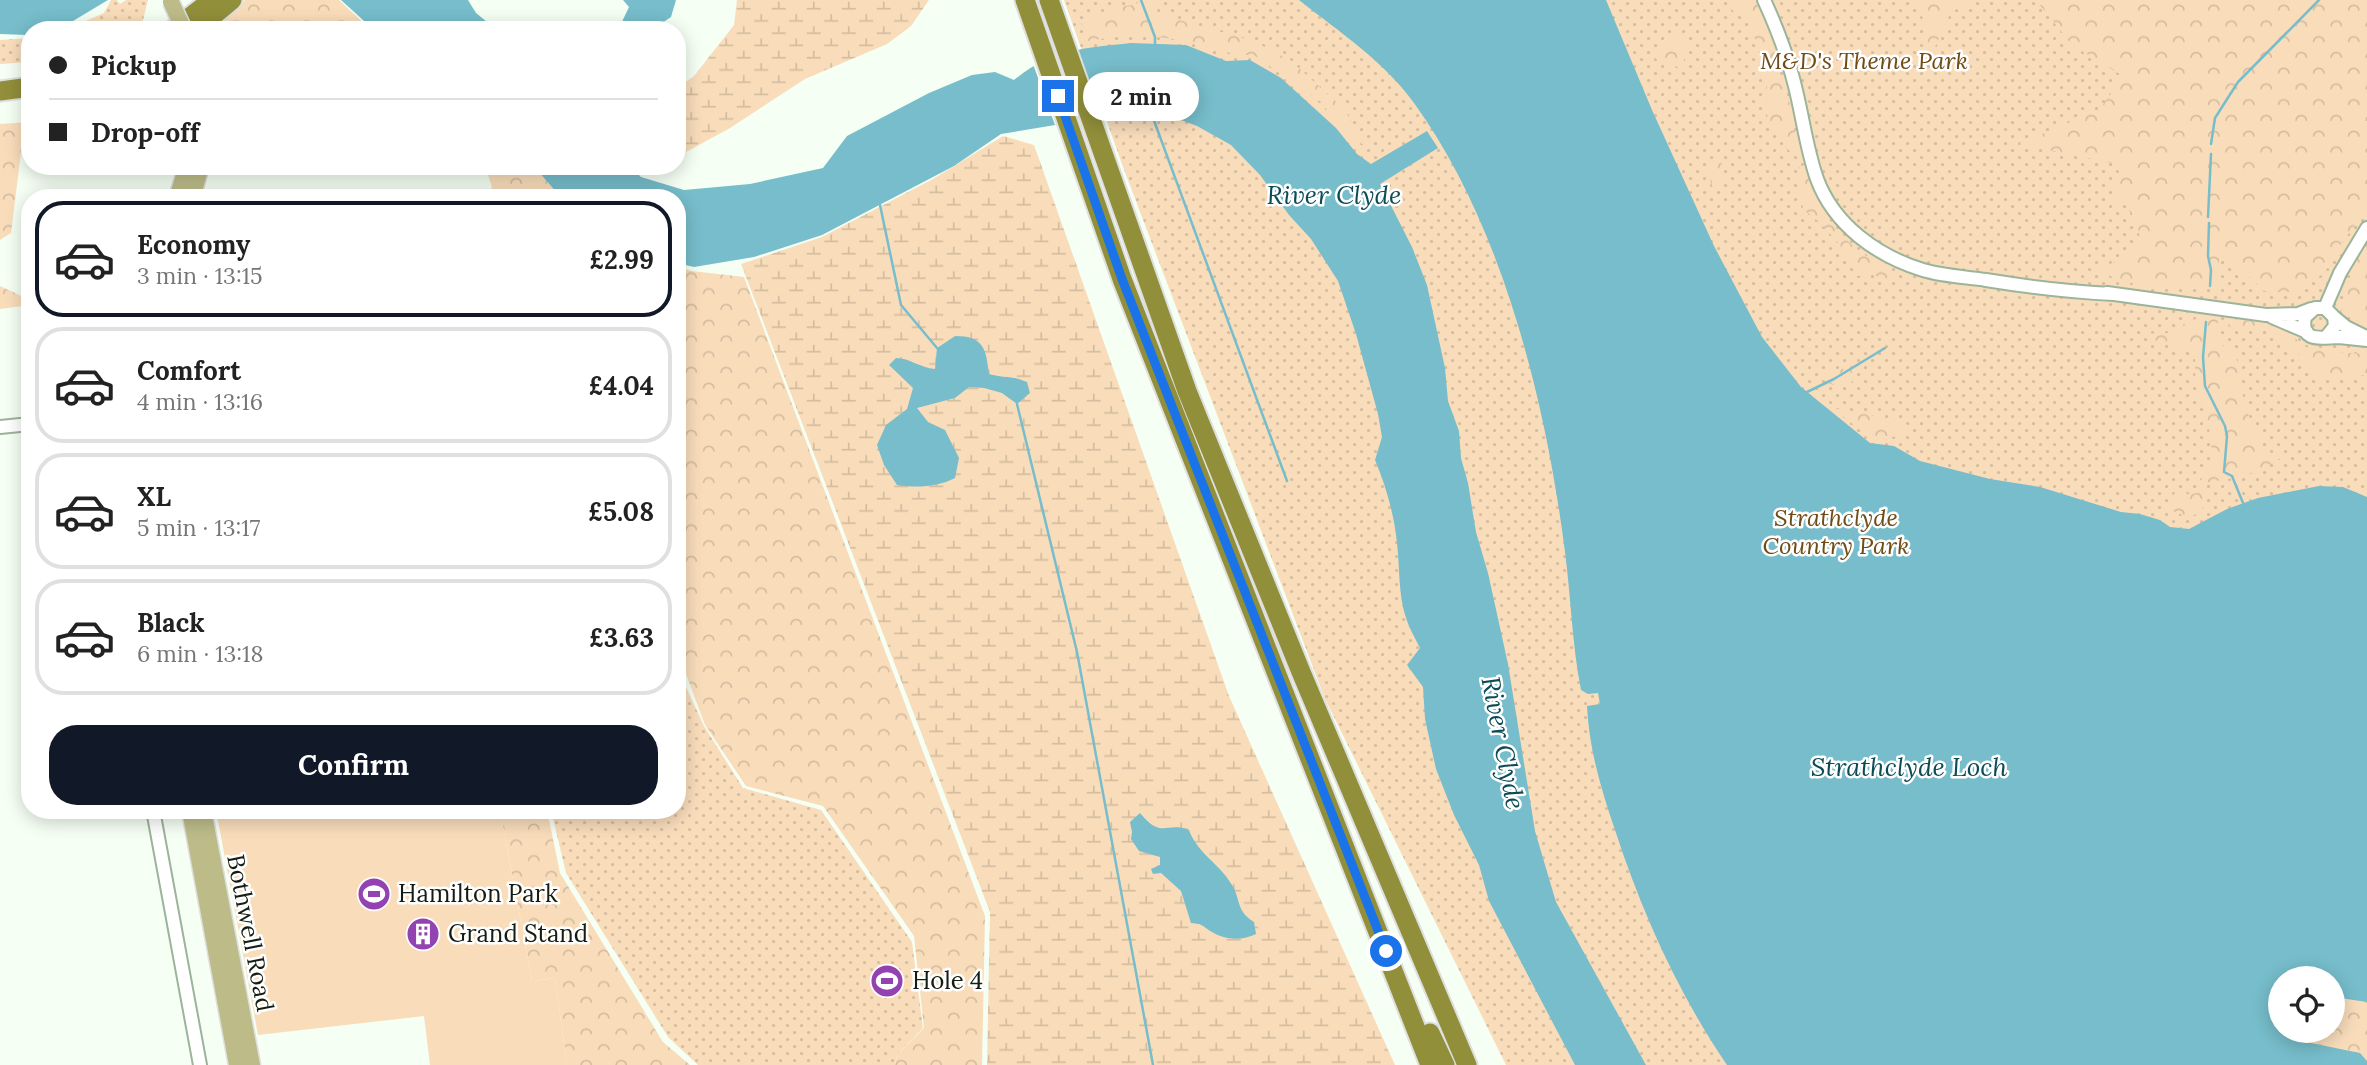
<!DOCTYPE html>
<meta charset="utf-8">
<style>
:root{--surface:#fff;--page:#f2f2f2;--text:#222;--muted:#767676;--line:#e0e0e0;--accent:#111827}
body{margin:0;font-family:Lora,serif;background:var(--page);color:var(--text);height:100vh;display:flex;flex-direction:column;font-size:26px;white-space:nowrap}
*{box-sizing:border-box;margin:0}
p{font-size:23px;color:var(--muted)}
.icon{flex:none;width:38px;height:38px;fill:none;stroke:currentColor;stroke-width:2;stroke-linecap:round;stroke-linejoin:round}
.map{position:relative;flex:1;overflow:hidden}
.side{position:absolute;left:21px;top:189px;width:665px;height:630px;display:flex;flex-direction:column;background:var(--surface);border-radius:28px;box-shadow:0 4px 18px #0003}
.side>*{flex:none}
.banner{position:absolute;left:21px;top:21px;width:665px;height:154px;border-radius:28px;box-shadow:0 4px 18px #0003;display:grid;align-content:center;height:154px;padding:0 28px;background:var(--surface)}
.tools{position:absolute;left:2268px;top:966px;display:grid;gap:14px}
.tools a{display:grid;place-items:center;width:77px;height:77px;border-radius:50%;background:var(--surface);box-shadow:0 4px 18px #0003;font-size:35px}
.end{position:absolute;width:32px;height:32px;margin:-16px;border:9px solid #1a73e8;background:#fff;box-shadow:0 0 0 4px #fff}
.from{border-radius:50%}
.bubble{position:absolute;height:49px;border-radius:24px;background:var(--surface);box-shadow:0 4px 18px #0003;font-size:23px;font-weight:800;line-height:49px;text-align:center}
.banner b{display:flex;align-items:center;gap:24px;height:66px;font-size:26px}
.banner b+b{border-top:2px solid var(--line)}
.banner i{width:18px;height:18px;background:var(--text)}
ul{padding:12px 0 0;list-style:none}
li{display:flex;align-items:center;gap:21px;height:116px;margin:0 14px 10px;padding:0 14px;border:4px solid var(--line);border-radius:28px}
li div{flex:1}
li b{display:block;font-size:26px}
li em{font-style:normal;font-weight:800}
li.current{border-color:var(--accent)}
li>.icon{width:63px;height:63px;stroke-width:1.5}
.primary-button{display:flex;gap:14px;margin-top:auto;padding:14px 28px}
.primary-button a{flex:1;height:80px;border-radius:28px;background:var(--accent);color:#fff;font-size:28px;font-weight:800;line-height:80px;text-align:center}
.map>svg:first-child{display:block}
</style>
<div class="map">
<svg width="2367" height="1065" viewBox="0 0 2367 1065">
<defs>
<pattern id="green-dots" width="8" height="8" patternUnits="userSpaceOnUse" patternTransform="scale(1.75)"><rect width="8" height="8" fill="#f9ddbb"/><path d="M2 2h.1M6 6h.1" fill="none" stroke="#d5bda0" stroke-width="1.8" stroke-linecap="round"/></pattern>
<pattern id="forest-crowns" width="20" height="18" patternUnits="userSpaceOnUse" patternTransform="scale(1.75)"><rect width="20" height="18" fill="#f9ddbb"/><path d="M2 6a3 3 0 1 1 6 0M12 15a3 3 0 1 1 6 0" fill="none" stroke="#d5bda0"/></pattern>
<pattern id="wetland-marsh" width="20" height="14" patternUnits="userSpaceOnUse" patternTransform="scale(1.75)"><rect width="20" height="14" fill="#f9ddbb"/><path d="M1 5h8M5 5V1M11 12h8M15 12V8" fill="none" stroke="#d5bda0"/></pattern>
</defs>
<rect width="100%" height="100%" fill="#f5fff3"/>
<path fill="url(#green-dots)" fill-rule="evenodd" d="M 111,0 L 117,0 L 120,4 L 126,0 L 148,0 L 143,20 L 133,30 L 70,30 L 82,26 L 81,23 L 104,13 Z
M 1064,0 L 2367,0 L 2367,1065 L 1506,1065 L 1325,699 L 1123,167 ZM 2280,978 L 2333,978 L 2333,1031 L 2280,1031 Z
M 30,38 L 30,62 L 0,64 L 0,40 Z
M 677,658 L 686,687 L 704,726 L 743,788 L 821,810 L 912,942 L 923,1028 L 897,1055 L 895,1065 L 698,1065 L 668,1037 L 566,873 L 551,810 L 677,810 Z"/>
<path fill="url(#forest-crowns)" d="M 245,0 L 339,0 L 371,30 L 214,30 Z
M 1143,0 L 1156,0 L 1158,14 L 1253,41 L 1290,60 L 1345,110 L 1364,145 L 1346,135 L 1321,102 L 1255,56 L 1224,52 L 1188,41 L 1135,34 L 1087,41 L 1081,23 L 1111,8 L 1133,5 Z
M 1727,0 L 1755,0 L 1764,17 L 1776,53 L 1783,87 L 1790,104 L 1791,123 L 1805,155 L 1793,156 L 1770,125 L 1766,111 L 1767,80 L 1758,46 L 1747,21 L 1733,11 Z
M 1919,0 L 1973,0 L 1951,12 L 1930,58 Z
M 2036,0 L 2367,0 L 2367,209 L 2341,244 L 2325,272 L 2299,292 L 2264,291 L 2220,249 L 2217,285 C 2185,289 2126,290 2100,270 L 2136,249 L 2140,239 L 2138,227 L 2127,206 L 2116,201 L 2114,184 L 2119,171 L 2117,164 L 2019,144 L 2100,109 L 2123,76 L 2072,45 Z
M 1668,37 L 1678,37 L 1689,47 L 1681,68 L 1660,62 L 1654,57 Z
M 30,122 L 30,143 L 22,144 L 11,233 L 0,240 L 0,124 Z
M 1709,158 L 1725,165 L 1722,178 L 1713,189 L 1709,175 Z
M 1808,163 C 1819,216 1840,243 1888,269 L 1889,279 L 1872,275 L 1855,276 L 1856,264 C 1840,247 1823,221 1803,210 L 1798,168 Z
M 485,166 L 532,166 L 545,178 L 559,198 L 486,198 L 492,187 Z
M 2367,241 L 2367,326 L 2341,312 L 2353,266 Z
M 677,267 L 692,271 L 744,277 L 985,916 L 982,1065 L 895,1065 L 897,1055 L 924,1028 L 914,936 L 823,806 L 746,786 L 705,725 L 677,650 Z
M 0,286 L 30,300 L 30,305 L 0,309 Z
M 2207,316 L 2218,320 C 2215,354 2230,343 2238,362 C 2241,370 2241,381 2242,390 C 2244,404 2248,415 2254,427 L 2260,429 L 2261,452 L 2285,454 C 2264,475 2225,480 2196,484 C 2228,463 2202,409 2196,381 C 2194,372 2196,363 2195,354 L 2137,334 L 2169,333 L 2189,321 Z
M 2237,319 L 2268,324 L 2291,335 L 2306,347 L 2336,352 L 2367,354 L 2367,375 L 2324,378 L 2309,370 L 2304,359 L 2282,339 L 2264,330 L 2228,326 Z
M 1831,369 L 1845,369 L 1856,372 L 1852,382 C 1837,389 1831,386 1818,375 Z
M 1832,408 C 1850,412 1898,418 1909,426 L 1897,437 L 1886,436 L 1882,440 L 1868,439 L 1862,431 Z
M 2210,488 C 2208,504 2201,515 2184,519 L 2181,514 L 2170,510 L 2168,501 L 2174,494 L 2180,491 L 2190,495 Z
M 500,810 L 547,810 L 560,873 L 663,1042 L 690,1065 L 567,1065 L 555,978 L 532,981 Z
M 2333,997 L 2367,1002 L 2367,1061 L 2360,1053 L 2306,1042 L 2293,1031 L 2333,1031 Z"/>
<path fill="url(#wetland-marsh)" d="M 737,0 L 929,0 L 911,26 L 887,44 L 805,79 L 730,128 L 677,157 L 677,88 L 694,76 L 734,25 Z
M 1003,136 L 1034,145 L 1229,696 L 1395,1065 L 987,1065 L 990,912 L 741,264 L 822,237 L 933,179 Z"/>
<path fill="#f9ddbb" d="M 216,810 L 500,810 L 532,981 L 555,978 L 567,1065 L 430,1065 L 424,1016 L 258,1035 Z
M872 983a14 14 0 1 1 28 0a14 14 0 1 1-28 0Z"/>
<path fill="#77bdcb" d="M 0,0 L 108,0 L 63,27 L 30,30 L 30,34 L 27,35 L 0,34 Z
M 341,0 L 468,0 L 476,13 L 497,30 L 374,30 Z
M 623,0 L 676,0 L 671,17 L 659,25 L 659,30 L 621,30 L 619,28 L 629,7 Z
M 1299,0 L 1606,0 L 1652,110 L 1714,246 L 1762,337 L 1801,387 L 1870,443 L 1894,446 L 1920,461 L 1990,479 L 2040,487 L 2121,512 L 2140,514 L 2160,520 L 2170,527 L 2189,529 L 2227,509 L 2258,498 L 2319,486 L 2343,487 L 2367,497 L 2367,1002 L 2333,997 L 2333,978 L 2280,978 L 2280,1031 L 2293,1031 L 2306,1042 L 2360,1053 L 2367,1061 L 2367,1065 L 1727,1065 C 1678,993 1642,913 1615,830 C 1601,789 1589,749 1587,706 L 1600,704 L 1598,693 L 1588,694 L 1581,690 C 1572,644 1571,598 1565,552 C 1546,403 1503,226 1414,103 C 1385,62 1338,31 1299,0 Z
M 1131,43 L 1186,45 L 1226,61 L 1250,60 L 1281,78 L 1336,128 L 1357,154 L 1371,164 L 1427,131 L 1438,148 L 1380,184 L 1412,247 L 1427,285 L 1445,368 L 1448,401 L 1459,431 L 1461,458 L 1468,483 L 1476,532 L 1488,573 L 1508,664 L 1535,831 L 1556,902 L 1646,1065 L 1575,1065 L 1489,901 L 1479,865 L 1454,815 L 1436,769 L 1425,719 L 1423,687 L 1407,665 L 1420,648 C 1415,638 1409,628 1406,618 C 1398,593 1400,569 1397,543 C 1394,514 1386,486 1375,460 L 1382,437 L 1378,414 L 1356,334 L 1338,281 L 1311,239 L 1289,215 L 1260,175 L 1231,145 L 1197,126 L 1149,108 L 1097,110 L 1055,125 L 1001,134 L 954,166 L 822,235 L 754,257 L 694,267 L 677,263 L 677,198 L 561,198 L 534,166 L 630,166 L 641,177 L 684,190 L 750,184 L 823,168 L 847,136 L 929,93 L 972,75 L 995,72 L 1014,80 C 1052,49 1085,48 1131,43 Z
M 955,336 C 984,336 986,349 989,374 C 1002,378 1015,376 1027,382 L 1030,393 L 1017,404 L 1002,393 L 984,388 L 969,387 L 955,398 L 917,408 L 928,422 L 945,430 L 959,458 L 955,478 C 938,487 917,488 897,485 L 884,465 L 877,445 L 886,425 L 907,409 L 913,388 L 889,365 L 896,358 C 910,358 920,368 935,369 L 937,348 Z
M 1140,813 C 1162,840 1166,821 1189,830 C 1197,853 1220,864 1232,885 C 1241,900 1236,911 1254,922 L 1256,934 C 1242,941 1225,940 1212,932 C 1202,926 1204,924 1191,923 L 1181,891 L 1161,873 L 1153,874 L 1151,869 L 1160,865 L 1160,857 L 1139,851 L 1131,839 L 1132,832 L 1130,822 Z"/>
<path fill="#f5fff3" d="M 1075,49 L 1097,110 L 1055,125 L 1033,64 Z"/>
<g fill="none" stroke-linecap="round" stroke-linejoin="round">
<path stroke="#77bdcb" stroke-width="2.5" d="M 1141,0 L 1155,37 L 1155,47
M 1149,107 L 1287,481
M 2211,144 L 2215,118 L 2238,82 L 2319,0
M 880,205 L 901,305 L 937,348
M 2208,217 L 2211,154
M 2209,223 L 2208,256 L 2211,270 L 2210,286
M 2206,322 L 2203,357 L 2205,386 L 2225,426 L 2227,436 L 2224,472 L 2232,476 L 2243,503
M 1807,392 L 1834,379 L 1885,348
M 1017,404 L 1077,652 L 1153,1065"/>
<defs>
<path id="minor" d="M 1764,0 C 1775,24 1785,49 1792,75 C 1802,109 1805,145 1817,179 C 1834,225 1877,256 1923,270 C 1943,276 1966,277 1986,280 C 2029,287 2071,292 2114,294
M 2107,293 L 2266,315 L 2298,314 L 2311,309
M 2325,308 L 2340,273 L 2367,228
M 2272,317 L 2307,332
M 2334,317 L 2346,327 L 2366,337
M 2326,337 L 2335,326 L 2334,317 L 2325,308 L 2315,308 L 2305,317 C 2300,344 2322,337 2339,337 C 2348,338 2358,339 2367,340
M 0,427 L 30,424
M 153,810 L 200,1065"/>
<path id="major" d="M 177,198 L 187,166
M 192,198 L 201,166
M 190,810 L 237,1065
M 203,810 L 252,1065"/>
<path id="highway" d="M 1025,0 L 1122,279 L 1430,1065
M 1049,0 L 1187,391 L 1301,672 L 1467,1065
M 173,30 L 212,0
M 196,30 L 232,0
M 0,91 L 30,87
M 1430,1033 L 1445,1065"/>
</defs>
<use href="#minor" stroke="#9cb499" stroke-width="16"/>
<use href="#major" stroke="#dedfde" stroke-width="19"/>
<use href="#highway" stroke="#dedfde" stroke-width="23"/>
<use href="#minor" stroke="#fff" stroke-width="12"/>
<use href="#major" stroke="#bdbc89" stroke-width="16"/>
<use href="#highway" stroke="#918f3a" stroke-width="19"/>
<defs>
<path id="major-bridge" d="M 171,2 L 184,30"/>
</defs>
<use href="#major-bridge" stroke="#dedfde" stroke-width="19" stroke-linecap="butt"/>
<use href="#major-bridge" stroke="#bdbc89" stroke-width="16"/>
</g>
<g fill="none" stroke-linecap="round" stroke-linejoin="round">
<path stroke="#1a73e8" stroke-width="9" d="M 1058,96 L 1122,279 L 1386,951"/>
</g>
<defs>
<symbol id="stadium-disc" viewBox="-11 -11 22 22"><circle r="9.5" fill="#9342b1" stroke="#fff"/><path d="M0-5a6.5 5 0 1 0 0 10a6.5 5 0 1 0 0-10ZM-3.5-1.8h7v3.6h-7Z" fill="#fff"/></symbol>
<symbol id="building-disc" viewBox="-11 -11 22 22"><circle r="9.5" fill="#9342b1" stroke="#fff"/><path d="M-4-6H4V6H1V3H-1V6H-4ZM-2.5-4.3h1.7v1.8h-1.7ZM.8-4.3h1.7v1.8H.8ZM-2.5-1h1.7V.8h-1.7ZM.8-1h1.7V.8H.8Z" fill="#fff"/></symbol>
</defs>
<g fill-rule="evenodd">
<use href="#stadium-disc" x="355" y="875" width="38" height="38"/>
<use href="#building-disc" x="404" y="915" width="38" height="38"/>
<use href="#stadium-disc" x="868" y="962" width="38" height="38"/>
</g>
<g text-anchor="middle" stroke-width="5" stroke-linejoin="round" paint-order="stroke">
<g font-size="24" font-style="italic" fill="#6f4b15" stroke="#fff">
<text x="1864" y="69">M&amp;D's Theme Park</text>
<text x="1836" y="526">Strathclyde<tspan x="1836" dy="28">Country Park</tspan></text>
</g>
<g font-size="24" fill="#141d13" stroke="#fff" text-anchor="start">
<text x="398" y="902">Hamilton Park</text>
<text x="448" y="942">Grand Stand</text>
<text x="912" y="989">Hole 4</text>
</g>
<g font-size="24" fill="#141d13" stroke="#fff">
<text transform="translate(250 933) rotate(79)" y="8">Bothwell Road</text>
</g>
<g font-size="26" font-style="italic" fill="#0d4c57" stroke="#fff">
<text x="1334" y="204">River Clyde</text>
<text transform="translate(1503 743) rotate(79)" y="9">River Clyde</text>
<text x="1909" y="776">Strathclyde Loch</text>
</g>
</g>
</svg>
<div class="tools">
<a><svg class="icon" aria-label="locate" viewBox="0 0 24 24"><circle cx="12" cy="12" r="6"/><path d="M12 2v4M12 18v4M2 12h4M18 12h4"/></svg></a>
</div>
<i class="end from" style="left:1386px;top:951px"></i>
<i class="end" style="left:1058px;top:96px"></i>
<div class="bubble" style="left:1083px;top:72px;width:116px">2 min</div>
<div class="banner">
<b><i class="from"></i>Pickup</b>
<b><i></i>Drop-off</b>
</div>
<section class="side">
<ul>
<li class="current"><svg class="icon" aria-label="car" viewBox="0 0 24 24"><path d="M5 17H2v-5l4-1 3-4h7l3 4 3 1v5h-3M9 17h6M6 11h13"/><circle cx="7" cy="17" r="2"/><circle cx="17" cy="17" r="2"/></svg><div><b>Economy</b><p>3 min · 13:15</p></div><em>£2.99</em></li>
<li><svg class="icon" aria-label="car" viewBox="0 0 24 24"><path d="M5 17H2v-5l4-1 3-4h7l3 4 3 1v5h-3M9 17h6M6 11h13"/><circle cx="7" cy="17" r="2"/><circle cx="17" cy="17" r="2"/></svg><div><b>Comfort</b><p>4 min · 13:16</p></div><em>£4.04</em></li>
<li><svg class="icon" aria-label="car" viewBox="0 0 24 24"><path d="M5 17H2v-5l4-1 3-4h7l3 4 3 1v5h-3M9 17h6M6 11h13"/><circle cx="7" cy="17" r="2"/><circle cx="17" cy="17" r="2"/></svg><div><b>XL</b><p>5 min · 13:17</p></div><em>£5.08</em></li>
<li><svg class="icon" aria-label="car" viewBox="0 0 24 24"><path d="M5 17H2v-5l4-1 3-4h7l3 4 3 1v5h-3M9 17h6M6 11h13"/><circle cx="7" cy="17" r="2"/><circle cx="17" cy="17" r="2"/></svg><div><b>Black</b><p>6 min · 13:18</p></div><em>£3.63</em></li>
</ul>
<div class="primary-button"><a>Confirm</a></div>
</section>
</div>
